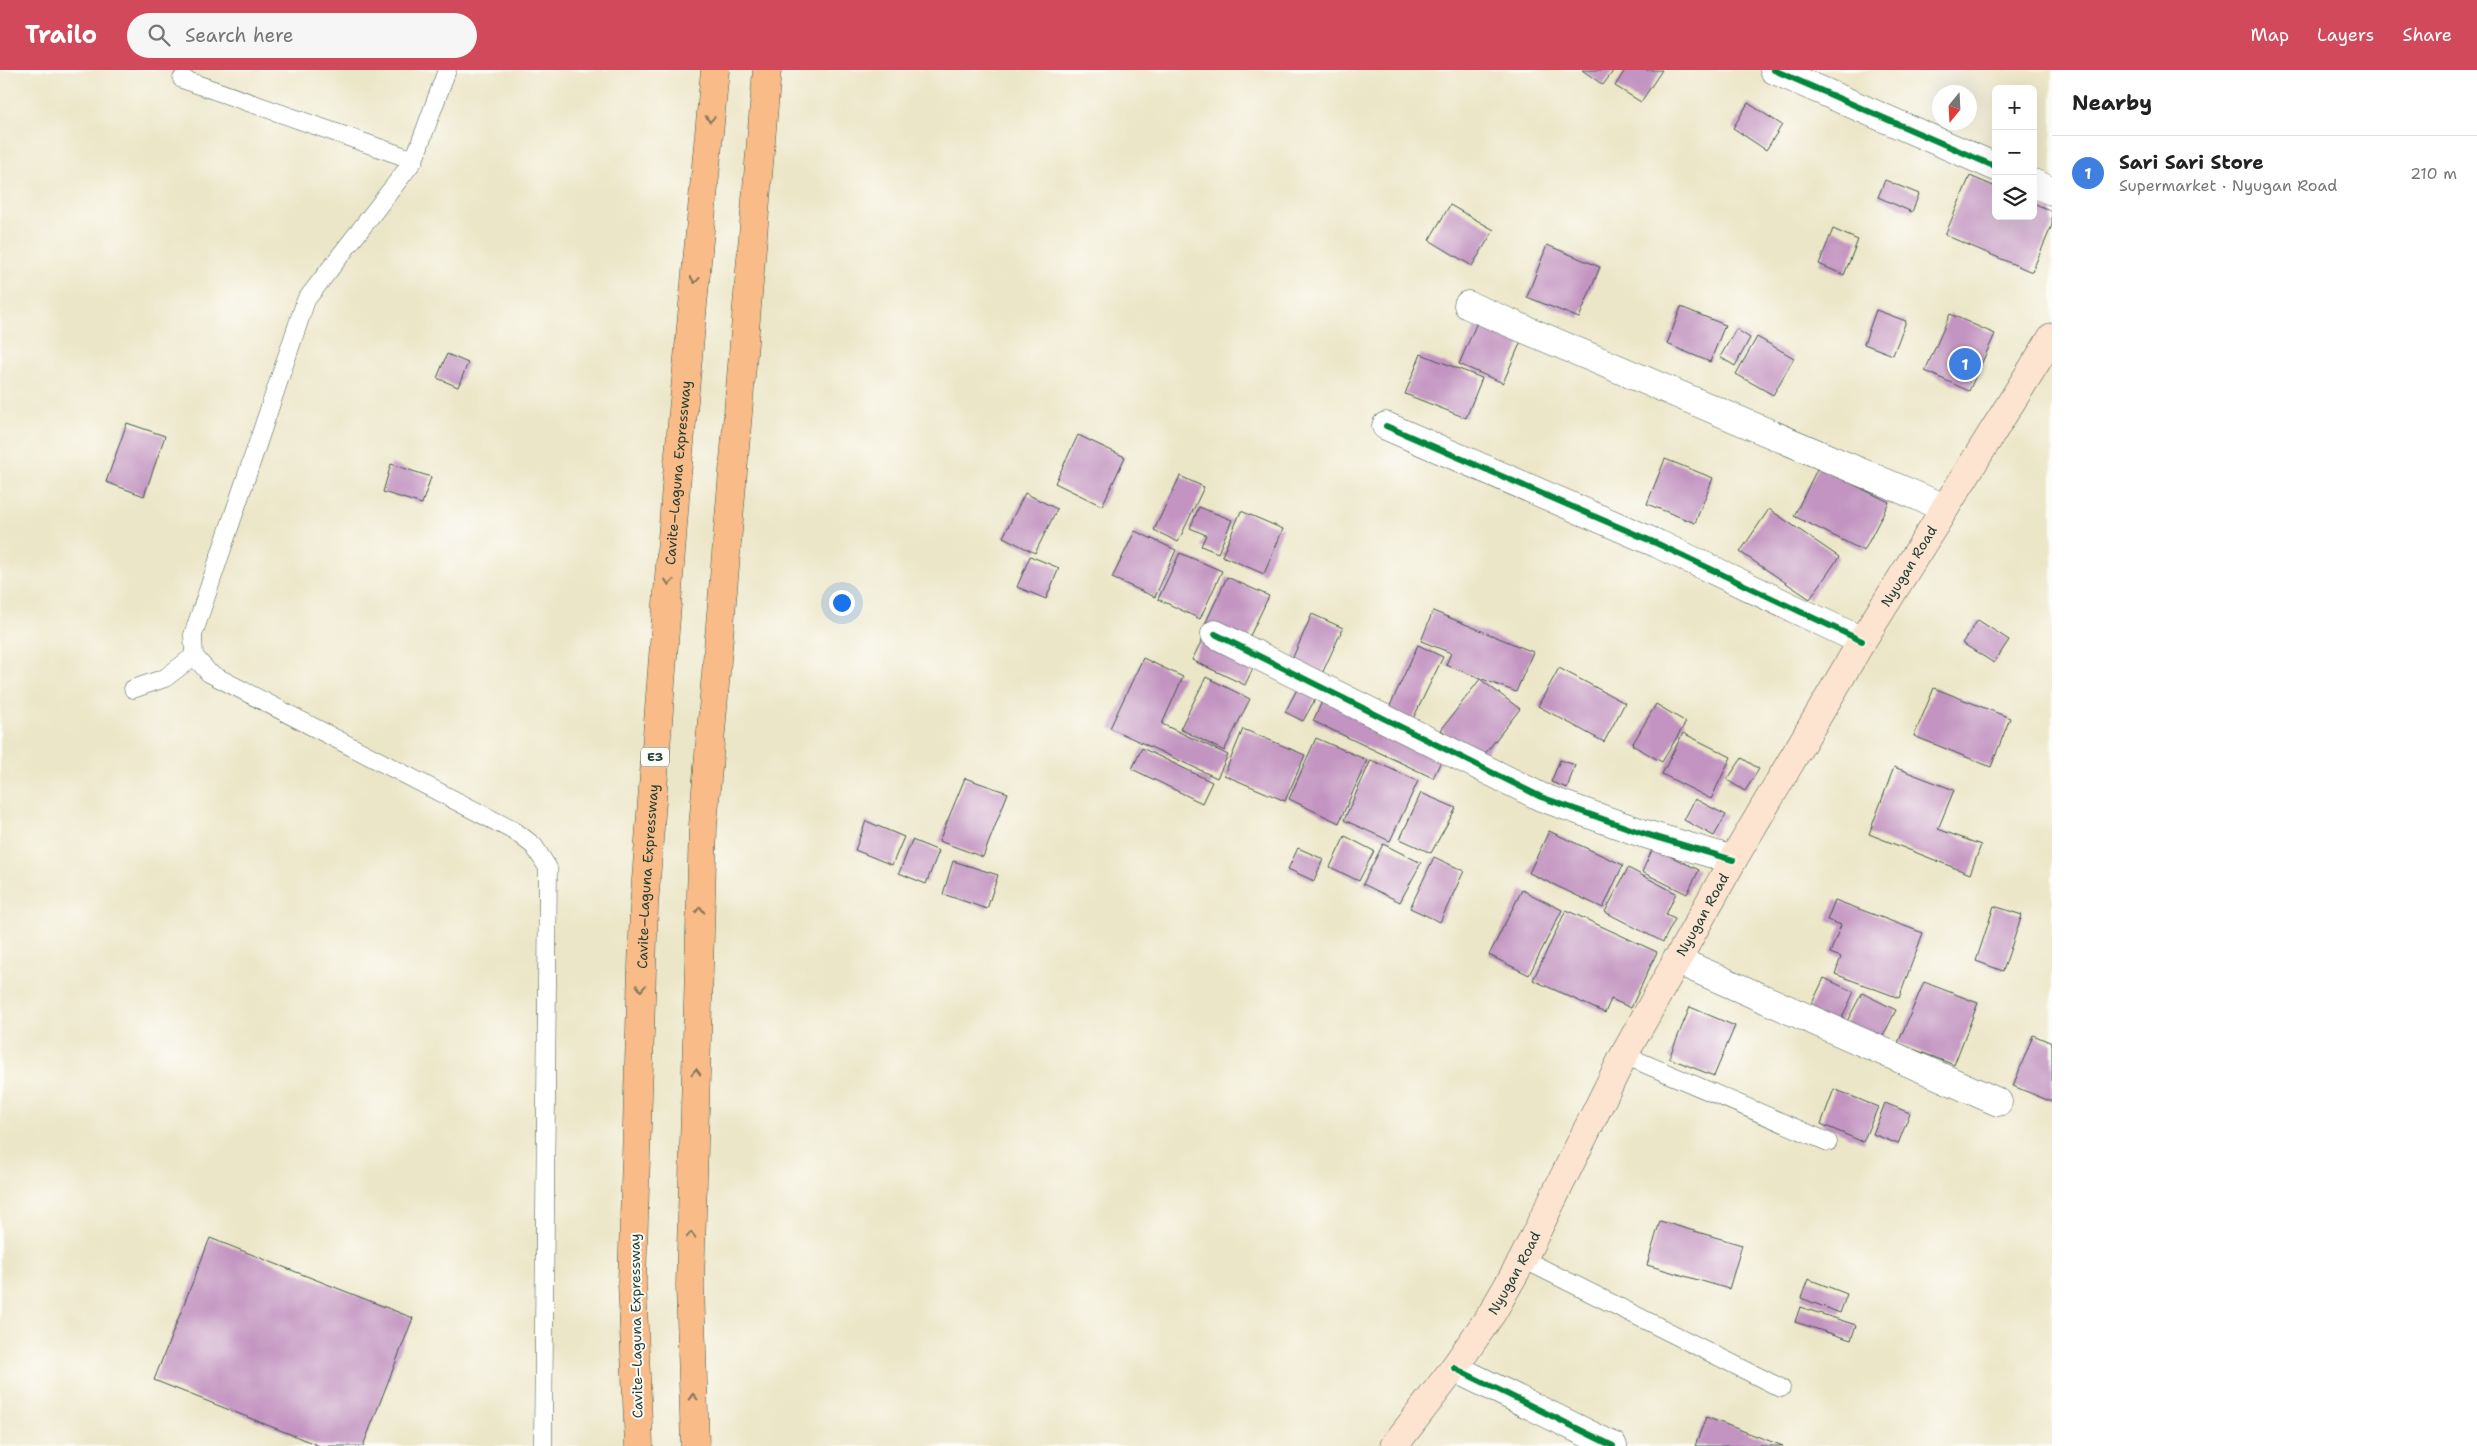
<!DOCTYPE html>
<meta charset="utf-8">
<style>
:root{--surface:#fff;--page:#f6f6f6;--text:#222;--muted:#767676;--line:#e0e0e0;--accent:#d1495b}
body{margin:0;font-family:"Shantell Sans",sans-serif;background:var(--page);color:var(--text)}
.controls{position:absolute;right:15px;top:15px;display:grid;overflow:hidden;border-radius:8px;box-shadow:0 5px 20px #0002}
.controls button{width:45px;height:45px;display:grid;place-items:center;padding:0;border:0;border-bottom:1px solid var(--line);background:var(--surface);color:var(--text);font:25px sans-serif}
.compass{position:absolute;left:1932px;top:15px;width:45px;height:45px;border-radius:50%;background:var(--surface);box-shadow:0 5px 20px #0002;rotate:198deg}
.you{position:absolute;left:841px;top:532px;width:18px;height:18px;margin:-12px;border:4px solid #fff;border-radius:50%;background:#1a73e8;box-shadow:0 0 0 8px #1a73e833}
.badge{display:grid;place-items:center;width:32px;height:32px;border-radius:50%;background:var(--accent);color:#fff;font-size:16px;font-weight:700}
.pin{position:absolute;translate:-50% -50%;border:2px solid #fff;box-shadow:0 1px 5px #0006}
.list{margin:0;padding:0;list-style:none}
h2{display:flex;justify-content:space-between;align-items:center;height:65px;margin:0;padding:0 20px;font-size:21px}
h2 small{font-size:16px;font-weight:400;color:var(--muted)}
.list li{display:grid;grid-template-columns:32px 1fr auto;gap:15px;align-items:center;box-sizing:border-box;height:75px;padding:0 20px;border-top:1px solid var(--line)}
.list b{display:block;font-size:19px;white-space:nowrap}
.list p{margin:0;font-size:16px;white-space:nowrap;color:var(--muted)}
.list em{font-size:16px;font-style:normal;color:var(--muted)}
.icon{flex:none;width:28px;height:28px;fill:none;stroke:currentColor;stroke-width:2;stroke-linecap:round;stroke-linejoin:round}
.map{position:relative;flex:none;width:2052px;height:1376px;overflow:hidden}
header{display:flex;align-items:center;gap:30px;box-sizing:border-box;height:70px;padding:0 25px;background:var(--accent);color:#fff}
header strong{font-size:24px}
nav{display:flex;gap:28px;margin-inline-start:auto;font-size:18px}
.search{width:350px;height:45px;background:var(--page);display:flex;align-items:center;gap:12px;box-sizing:border-box;padding:0 18px;border-radius:28px;color:var(--muted);font-size:19px}
main{display:flex}
aside{flex:1;background:var(--surface)}
.map>svg:first-child{display:block}
.building{fill:#c394c1}
.lines{fill:none;stroke-linecap:round;stroke-linejoin:round}
.lane-casing{stroke:#3e564a;stroke-width:19}
.street-casing{stroke:#3e564a;stroke-width:29}
.secondary-casing{stroke:#3e564a;stroke-width:29}
.highway-casing{stroke:#3e564a;stroke-width:29}
.lane{stroke:#fff;stroke-width:18}
.street{stroke:#fff;stroke-width:28}
.secondary{stroke:#fde4d0;stroke-width:28}
.highway{stroke:#f9bc89;stroke-width:28}
.cycleway-casing{stroke:#fdfcf7;stroke-width:9}
.cycleway{stroke:#00873e;stroke-width:6}
.oneway{stroke:#81765a}
.labels{text-anchor:middle;dominant-baseline:central;stroke-width:4;stroke-linejoin:round;paint-order:stroke}
.shield{fill:#fdfcf7;stroke:#62766e;stroke-width:1}
.shield-label{font-size:12px;font-weight:bold;fill:#1f3d34}
.street-label{font-size:14px;fill:#1f3d34;stroke:#fdfcf7}
</style>
<header>
<strong>Trailo</strong>
<div class="search"><svg class="icon" aria-label="search" viewBox="0 0 24 24"><circle cx="10" cy="10" r="6"/><path d="M15 15l6 6"/></svg>Search here</div>
<nav><a>Map</a><a>Layers</a><a>Share</a></nav>
</header>
<main>
<div class="map">
<svg width="2052" height="1376" viewBox="0 0 2052 1376">
<rect width="100%" height="100%" fill="#fdfcf7"/>
<filter id="ink" filterUnits="userSpaceOnUse"><feTurbulence type="fractalNoise" baseFrequency=".02" numOctaves="2"/><feDisplacementMap in="SourceGraphic" scale="10" xChannelSelector="R" yChannelSelector="G"/><feConvolveMatrix kernelMatrix="1 2 1 2 8 2 1 2 1" color-interpolation-filters="sRGB"/></filter>
<filter id="wash" filterUnits="userSpaceOnUse"><feTurbulence type="fractalNoise" baseFrequency=".0096" numOctaves="4" result="noise"/><feDisplacementMap in="SourceGraphic" scale="20" xChannelSelector="R" yChannelSelector="G"/><feGaussianBlur stdDeviation="1.12" result="paint"/><feColorMatrix in="noise" values="0 0 0 0 0 0 0 0 0 0 0 0 0 0 0 0 0 1.4 0 .05"/><feComposite in="paint" operator="in"/></filter>
<g filter="url(#wash)">
<rect width="100%" height="100%" fill="#ece6c8"/>
<g id="blocks">
<!-- building -->
<g class="building">
<polygon points="1582,0 1614,0 1603,15"/>
<polygon points="1625,0 1662,0 1641,32 1615,16"/>
<polygon points="1748,33 1782,55 1766,80 1733,58"/>
<polygon points="1970,106 1996,117 1996,146 2033,146 2033,133 2052,141 2052,155 2032,202 1945,165"/>
<polygon points="1885,110 1919,124 1912,142 1878,127"/>
<polygon points="1450,135 1494,160 1472,196 1429,170"/>
<polygon points="1833,159 1858,170 1844,205 1819,194"/>
<polygon points="1547,175 1600,197 1579,248 1527,227"/>
<polygon points="1681,237 1725,255 1710,292 1667,274"/>
<polygon points="1876,240 1906,251 1893,285 1864,274"/>
<polygon points="1481,243 1525,262 1503,313 1459,294"/>
<polygon points="1950,244 1995,264 1969,321 1925,301"/>
<polygon points="1736,259 1750,268 1735,296 1720,287"/>
<polygon points="1757,267 1794,288 1773,325 1736,304"/>
<polygon points="447,284 468,293 458,317 437,308"/>
<polygon points="1421,284 1482,308 1466,348 1405,324"/>
<polygon points="127,353 165,366 144,426 106,412"/>
<polygon points="1078,365 1125,387 1102,436 1055,413"/>
<polygon points="1665,389 1713,408 1695,453 1647,434"/>
<polygon points="391,394 431,407 422,434 383,422"/>
<polygon points="1818,397 1889,432 1864,481 1794,446"/>
<polygon points="1180,406 1204,417 1178,472 1154,460"/>
<polygon points="1025,423 1057,439 1035,483 1003,467"/>
<polygon points="1199,437 1232,450 1218,483 1201,476 1206,465 1190,458"/>
<polygon points="1769,439 1839,487 1810,529 1740,482"/>
<polygon points="1241,441 1283,459 1264,504 1222,486"/>
<polygon points="1135,461 1176,480 1155,527 1112,508"/>
<polygon points="1180,483 1222,501 1200,549 1158,529"/>
<polygon points="1030,486 1059,498 1046,529 1017,517"/>
<polygon points="1227,507 1269,526 1247,572 1205,554"/>
<polygon points="1433,541 1533,582 1516,622 1446,595 1451,583 1421,571"/>
<polygon points="1312,544 1343,558 1320,608 1290,594"/>
<polygon points="1978,550 2009,570 1994,593 1962,573"/>
<polygon points="1204,566 1256,592 1245,615 1192,590"/>
<polygon points="1418,575 1443,587 1412,651 1388,640"/>
<polygon points="1143,588 1183,607 1162,654 1228,685 1217,708 1110,658"/>
<polygon points="1559,598 1625,633 1604,672 1538,636"/>
<polygon points="1206,607 1250,629 1224,681 1180,659"/>
<polygon points="1480,609 1520,639 1481,689 1441,660"/>
<polygon points="1300,614 1318,624 1303,651 1285,642"/>
<polygon points="1934,618 2010,648 1991,697 1914,666"/>
<polygon points="1325,625 1445,683 1433,708 1313,651"/>
<polygon points="1656,634 1686,652 1662,692 1632,675"/>
<polygon points="1243,659 1305,685 1285,731 1224,705"/>
<polygon points="1683,663 1731,687 1711,729 1662,704"/>
<polygon points="1316,668 1367,690 1339,753 1289,729"/>
<polygon points="1142,678 1212,712 1202,733 1132,699"/>
<polygon points="1742,688 1759,699 1745,721 1727,710"/>
<polygon points="1371,690 1418,711 1390,771 1344,750"/>
<polygon points="1560,690 1575,695 1567,718 1551,712"/>
<polygon points="1894,697 1954,720 1938,759 1981,775 1970,804 1869,764"/>
<polygon points="965,708 1008,723 983,787 939,771"/>
<polygon points="1421,723 1456,738 1431,783 1400,769"/>
<polygon points="1695,729 1726,745 1714,766 1684,750"/>
<polygon points="866,751 904,767 892,795 855,780"/>
<polygon points="1549,761 1623,795 1603,838 1529,803"/>
<polygon points="1345,766 1374,781 1359,811 1330,797"/>
<polygon points="912,770 939,781 926,814 899,803"/>
<polygon points="1383,774 1421,793 1400,832 1363,814"/>
<polygon points="1298,778 1323,789 1314,811 1288,799"/>
<polygon points="1653,778 1699,800 1687,824 1642,802"/>
<polygon points="1434,787 1464,801 1440,852 1410,838"/>
<polygon points="953,791 998,805 987,839 943,824"/>
<polygon points="1628,798 1676,823 1666,845 1675,849 1663,872 1605,842"/>
<polygon points="1522,820 1562,840 1529,905 1489,885"/>
<polygon points="1835,830 1923,863 1899,928 1835,904 1841,887 1830,883 1841,855 1827,850"/>
<polygon points="1994,836 2022,845 2003,901 1976,891"/>
<polygon points="1566,840 1657,882 1631,938 1611,929 1605,943 1533,910"/>
<polygon points="1824,908 1854,922 1838,956 1808,942"/>
<polygon points="1924,912 1978,933 1954,995 1898,973"/>
<polygon points="1862,923 1896,940 1880,972 1845,955"/>
<polygon points="1690,937 1735,956 1714,1006 1669,988"/>
<polygon points="2033,965 2052,973 2052,1032 2013,1016"/>
<polygon points="1834,1019 1878,1037 1863,1072 1821,1054"/>
<polygon points="1885,1033 1910,1043 1898,1074 1873,1064"/>
<polygon points="1660,1151 1742,1175 1729,1219 1647,1195"/>
<polygon points="210,1168 413,1248 363,1376 320,1376 154,1310"/>
<polygon points="1808,1209 1847,1224 1840,1243 1801,1228"/>
<polygon points="1800,1237 1856,1255 1851,1270 1795,1252"/>
<polygon points="1706,1347 1783,1376 1695,1376"/>
</g>
</g>
</g>
<g filter="url(#ink)">
<use href="#blocks" fill-opacity="0" stroke="#3e564a" stroke-width="1"/>
<g class="lines">
<!-- lane casing -->
<g class="lane-casing">
<g id="lane">
<polyline points="447,0 414,90 306,230 193,565 194,586 209,603 516,762 534,776 548,798 543,1376"/>
<polyline points="182,9 414,90"/>
<polyline points="133,619 165,608 194,586"/>
<polyline points="1624,985 1828,1072"/>
<polyline points="1523,1189 1781,1318"/>
</g>
</g>
<!-- street casing -->
<g class="street-casing">
<g id="street">
<polyline points="1774,0 1996,97"/>
<polyline points="2033,113 2052,121"/>
<polyline points="1468,235 1945,438"/>
<polyline points="1386,356 1658,474 1862,571"/>
<polyline points="1215,564 1541,727 1642,763 1733,790"/>
<polyline points="1676,890 1998,1032"/>
<polyline points="1454,1298 1613,1376"/>
</g>
</g>
<!-- secondary casing -->
<g class="secondary-casing">
<g id="secondary">
<path id="s1" d="M 1394,1376 L 1454,1298 L 1492,1243 L 1523,1189 L 1624,985 L 1733,790 L 1862,571 L 2052,267"/>
</g>
</g>
<!-- highway casing -->
<g class="highway-casing">
<g id="highway">
<path id="s2" d="M 639,1376 L 632,1212 L 644,836 L 676,416 L 715,0"/>
<polyline points="695,1376 690,1215 703,756 767,0"/>
</g>
</g>
<!-- lane -->
<use href="#lane" class="lane"/>
<!-- street -->
<use href="#street" class="street"/>
<!-- secondary -->
<use href="#secondary" class="secondary"/>
<!-- highway -->
<use href="#highway" class="highway"/>
<!-- cycleway casing -->
<g class="cycleway-casing">
<g id="cycleway">
<polyline points="1774,0 1996,97"/>
<polyline points="1386,356 1658,474 1862,571"/>
<polyline points="1215,564 1541,727 1642,763 1733,790"/>
<polyline points="1454,1298 1613,1376"/>
</g>
</g>
<!-- cycleway -->
<use href="#cycleway" class="cycleway"/>
</g>
<!-- one-way arrows -->
<defs><path id="oneway-chevron" d="M-2-3.5L2.5 0L-2 3.5" fill="none" stroke-width="1.6" stroke-linecap="round" stroke-linejoin="round" transform="scale(1.25)"/></defs>
<g class="oneway">
<use href="#oneway-chevron" transform="translate(710 49) rotate(95)"/>
<use href="#oneway-chevron" transform="translate(695 210) rotate(95)"/>
<use href="#oneway-chevron" transform="translate(669 512) rotate(94)"/>
<use href="#oneway-chevron" transform="translate(700 840) rotate(-88)"/>
<use href="#oneway-chevron" transform="translate(641 918) rotate(92)"/>
<use href="#oneway-chevron" transform="translate(696 1002) rotate(-88)"/>
<use href="#oneway-chevron" transform="translate(691 1165) rotate(-88)"/>
<use href="#oneway-chevron" transform="translate(693 1327) rotate(-92)"/>
</g>
</g>
<g class="labels">
<!-- shield labels -->
<rect class="shield" x="641" y="677.5" width="28" height="19" rx="4"/>
<g class="shield-label">
<text x="655" y="687">E3</text>
</g>
<!-- street labels -->
<g class="street-label">
<text stroke="none"><textPath href="#s2" startOffset="975">Cavite–Laguna Expressway</textPath></text>
<text stroke="none"><textPath href="#s1" startOffset="1021">Nyugan Road</textPath></text>
<text stroke="none"><textPath href="#s2" startOffset="570">Cavite–Laguna Expressway</textPath></text>
<text stroke="none"><textPath href="#s1" startOffset="616">Nyugan Road</textPath></text>
<text stroke="none"><textPath href="#s1" startOffset="211">Nyugan Road</textPath></text>
<text transform="translate(636 1256) rotate(-91)">Cavite–Laguna Expressway</text>
</g>
</g>
</svg>
<div class="controls">
<button>+</button>
<button>−</button>
<button><svg class="icon" aria-label="layers" viewBox="0 0 24 24"><path d="M12 4l9 5-9 5-9-5zM3 14l9 5 9-5"/></svg></button>
</div>
<svg class="compass" viewBox="-18 -18 36 36"><path d="M0-13l5 13h-10z" fill="#e53935"/><path d="M0 13l5-13h-10z" fill="#767676"/></svg>
<div class="you"></div>
<div class="pin badge" style="left:1965px;top:294px;background:#3f7fe0">1</div>
</div>
<aside>
<h2>Nearby<small></small></h2>
<ul class="list">
<li><span class="badge" style="background:#3f7fe0">1</span><div><b>Sari Sari Store</b><p>Supermarket · Nyugan Road</p></div><em>210 m</em></li>
</ul>
</aside>
</main>
